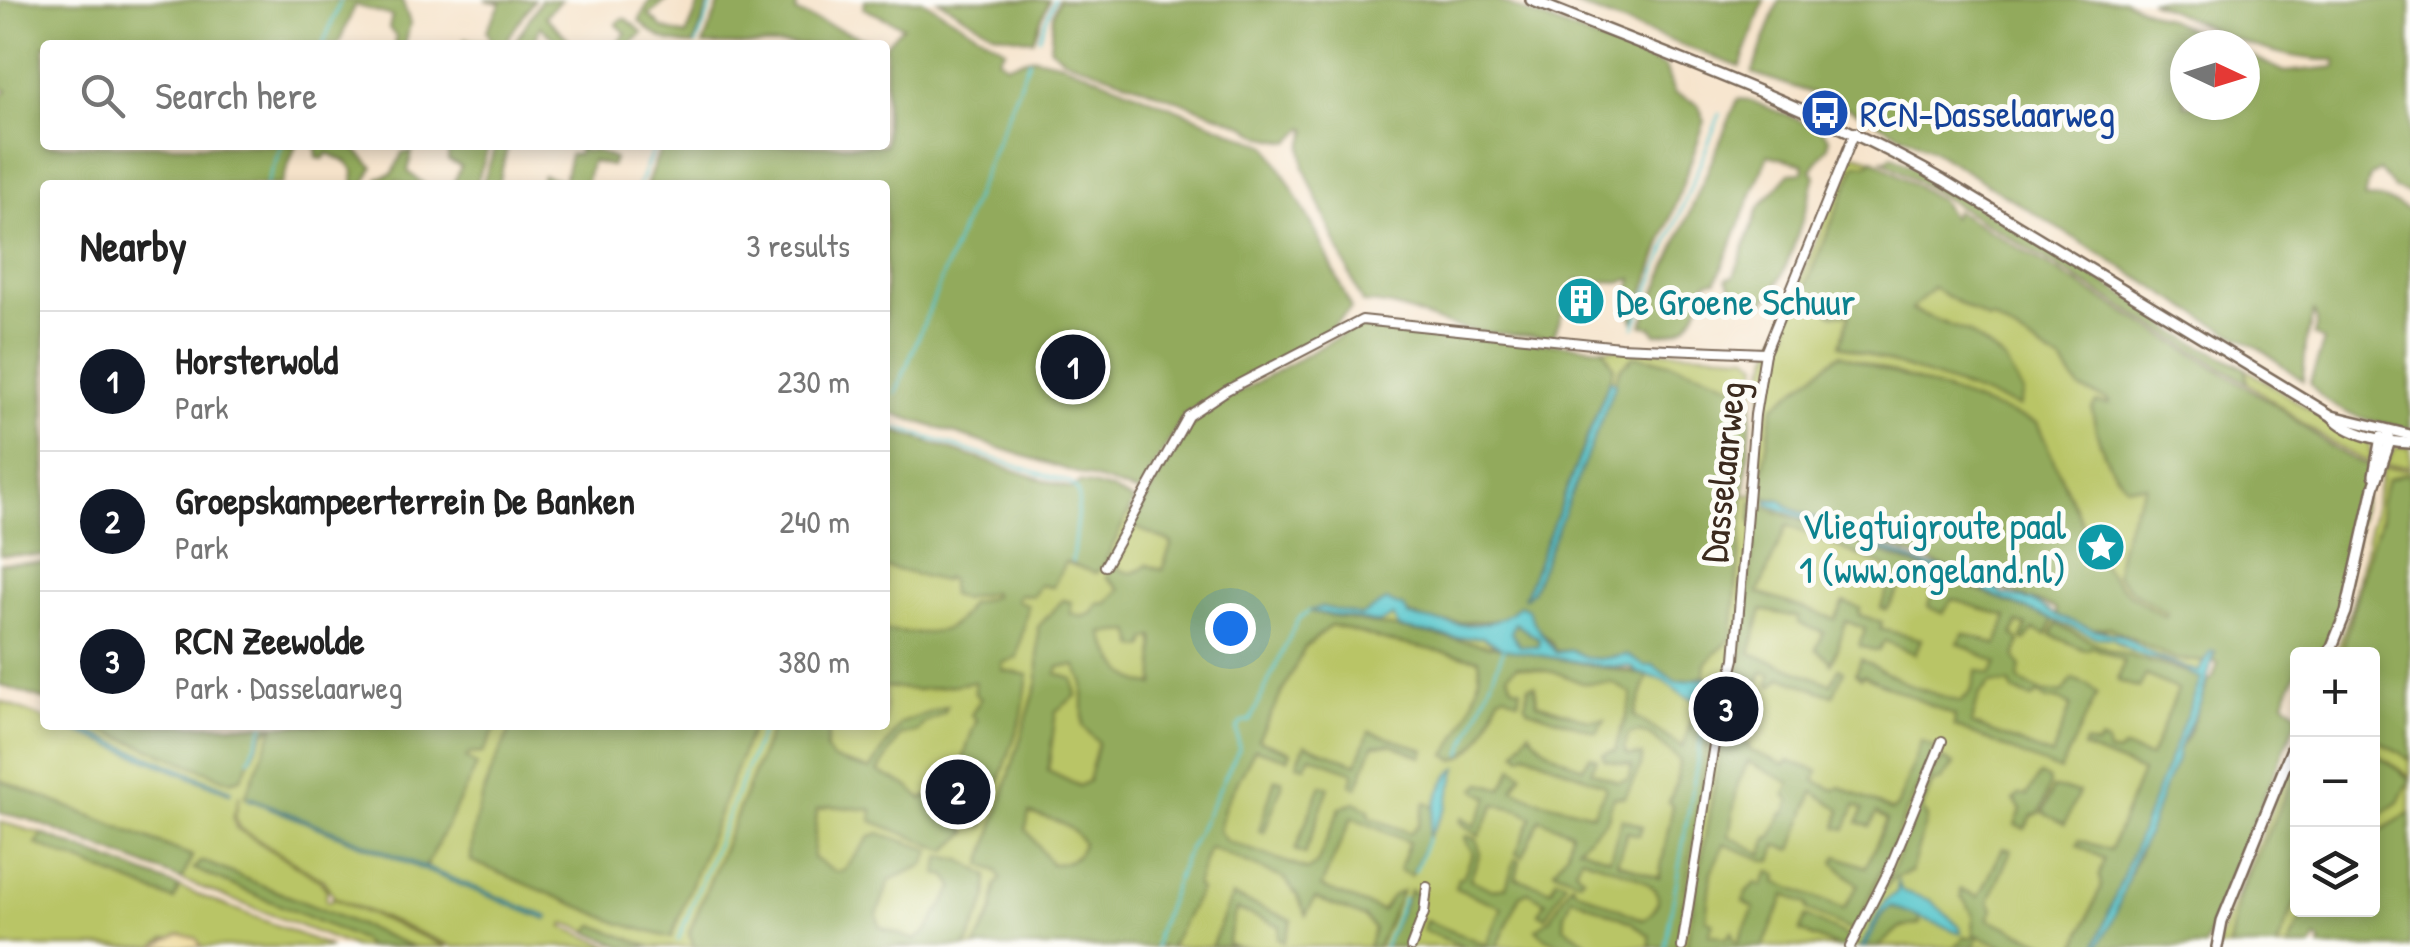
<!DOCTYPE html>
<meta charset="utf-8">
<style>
:root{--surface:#fff;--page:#f6f6f6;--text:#222;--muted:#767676;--line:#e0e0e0;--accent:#111827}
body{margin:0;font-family:"Patrick Hand",sans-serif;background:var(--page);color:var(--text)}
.controls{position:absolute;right:30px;bottom:30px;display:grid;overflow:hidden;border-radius:10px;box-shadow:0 5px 15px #0003}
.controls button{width:90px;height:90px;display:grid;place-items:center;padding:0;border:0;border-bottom:2px solid var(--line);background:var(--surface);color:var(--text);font:50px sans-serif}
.compass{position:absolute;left:2170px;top:30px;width:90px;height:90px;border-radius:50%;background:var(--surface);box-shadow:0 5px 15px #0003;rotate:94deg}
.you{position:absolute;left:1230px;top:628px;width:35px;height:35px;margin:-25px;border:8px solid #fff;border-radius:50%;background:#1a73e8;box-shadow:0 0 0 15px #1a73e833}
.badge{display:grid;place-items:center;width:65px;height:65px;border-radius:50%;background:var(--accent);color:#fff;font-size:32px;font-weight:700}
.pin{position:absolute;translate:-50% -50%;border:5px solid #fff;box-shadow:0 2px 10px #0006}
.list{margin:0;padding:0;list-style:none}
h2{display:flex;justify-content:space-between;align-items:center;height:130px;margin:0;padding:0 40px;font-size:42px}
h2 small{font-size:32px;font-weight:400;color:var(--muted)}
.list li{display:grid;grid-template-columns:65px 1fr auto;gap:30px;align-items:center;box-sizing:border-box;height:140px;padding:0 40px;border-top:2px solid var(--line)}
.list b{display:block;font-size:38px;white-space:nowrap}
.list p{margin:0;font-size:32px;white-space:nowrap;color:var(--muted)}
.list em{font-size:32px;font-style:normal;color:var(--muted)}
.icon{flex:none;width:55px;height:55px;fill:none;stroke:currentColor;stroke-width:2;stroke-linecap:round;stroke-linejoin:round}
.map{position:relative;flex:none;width:2410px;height:947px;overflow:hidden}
.search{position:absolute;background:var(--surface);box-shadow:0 5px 15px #0003;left:40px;top:40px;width:850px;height:110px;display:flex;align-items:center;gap:25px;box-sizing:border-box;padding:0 35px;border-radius:10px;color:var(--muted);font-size:38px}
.panel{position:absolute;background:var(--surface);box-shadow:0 5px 15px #0003;left:40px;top:180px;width:850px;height:550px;border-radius:10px}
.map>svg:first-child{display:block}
.green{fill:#b9c566;stroke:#7a7842;stroke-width:2.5;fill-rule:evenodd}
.forest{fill:#92aa5b;stroke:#666a3c;stroke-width:2.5;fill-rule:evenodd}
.sand{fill:#eeda9e;stroke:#94825e;stroke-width:2.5}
.water{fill:#5bc8ce;stroke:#4b7976;stroke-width:2.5;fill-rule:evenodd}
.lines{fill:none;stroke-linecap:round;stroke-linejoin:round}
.stream{stroke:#5bc8ce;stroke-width:2.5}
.minor-casing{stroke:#7c6b5a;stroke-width:12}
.tertiary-casing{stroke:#7c6b5a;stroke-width:14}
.minor{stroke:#fff;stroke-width:8}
.tertiary{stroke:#fff;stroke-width:9}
.labels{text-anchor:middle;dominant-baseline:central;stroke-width:10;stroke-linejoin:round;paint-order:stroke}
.transit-label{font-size:38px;fill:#164399;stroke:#fdfcf7;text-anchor:start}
.culture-label{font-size:38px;fill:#0d838f;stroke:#fdfcf7;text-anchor:start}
.street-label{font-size:38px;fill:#3b2a1e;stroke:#fdfcf7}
</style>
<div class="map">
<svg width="2410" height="947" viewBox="0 0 2410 947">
<rect width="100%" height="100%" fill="#fdfcf7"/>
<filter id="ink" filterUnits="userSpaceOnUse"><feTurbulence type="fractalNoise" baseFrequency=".01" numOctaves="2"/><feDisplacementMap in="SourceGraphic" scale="20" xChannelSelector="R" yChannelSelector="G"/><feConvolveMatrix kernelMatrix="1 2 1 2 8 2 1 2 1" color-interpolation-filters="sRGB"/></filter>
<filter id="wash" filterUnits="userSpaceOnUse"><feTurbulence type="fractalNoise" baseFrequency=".0048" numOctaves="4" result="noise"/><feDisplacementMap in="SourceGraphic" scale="40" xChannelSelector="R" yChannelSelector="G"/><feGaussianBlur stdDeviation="2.25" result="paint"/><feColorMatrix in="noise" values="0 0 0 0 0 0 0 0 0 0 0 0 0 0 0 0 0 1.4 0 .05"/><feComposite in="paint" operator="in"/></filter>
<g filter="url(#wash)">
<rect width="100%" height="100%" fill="#f6e3ca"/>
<!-- green -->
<g class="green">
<path d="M 1850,153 L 1873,159 L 1866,165 L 1856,165 L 1803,292 L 1850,314 L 2004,360 L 1969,333 L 1910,309 L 1933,288 L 1989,320 L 1992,318 L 2063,364 L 2080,389 L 2109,400 C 2106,438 2095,458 2127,486 L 2148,484 L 2134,508 L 2157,606 L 2168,613 L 2166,617 C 2133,598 2119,590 2097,557 L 2037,423 L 1759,496 L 1959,580 L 1979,584 L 2099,637 L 2113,638 L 2119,645 L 2205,679 L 2097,947 L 1157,947 L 1239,750 L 1237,729 L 1241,723 L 1250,721 L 1300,623 L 1393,616 L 1398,622 L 1458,637 L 1482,637 L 1491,644 L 1665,678 L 1705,664 L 1740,492 L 1753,496 L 1765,368 L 1778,334 L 1788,334 L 1790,328 L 1784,322 Z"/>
<polygon points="1603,348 1748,355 1758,364 1753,400 1748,392 1653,358 1620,368 1616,383 1610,380 1614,367"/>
<path d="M 2246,369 L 2329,422 L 2369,441 L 2372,463 C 2334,452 2283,406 2247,383 Z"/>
<polygon points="2396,447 2410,447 2410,466 2384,465"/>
<path d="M 2383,468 L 2410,469 L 2410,474 L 2403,474 L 2380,504 C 2382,521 2379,531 2370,546 L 2341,654 L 2336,654 L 2353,601 Z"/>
<polygon points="1118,506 1214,557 1072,888 993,911 975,947 966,947 986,899 920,947 903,947 789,859 818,725 885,725 885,548"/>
<path d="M 2108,627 L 2174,659 L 2207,662 L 2199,672 C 2184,666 2168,662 2153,655 C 2135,647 2121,635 2102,630 Z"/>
<path d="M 0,701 L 45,719 L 45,725 L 61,725 L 229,793 L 231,790 L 72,725 L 773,725 L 689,933 L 694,947 L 634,947 L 565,923 L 563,927 L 612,947 L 454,947 L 335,898 L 323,880 L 239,828 L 235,816 L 240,794 L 233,818 L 236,828 L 319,880 L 327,890 L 326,901 L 330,902 L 332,898 L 447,947 L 413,947 L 207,863 L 200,862 L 194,868 L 361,939 L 367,947 L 354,947 L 182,880 L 192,856 L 0,780 ZM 245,796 L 428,865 L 425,868 L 548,917 L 547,920 Z"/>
<polygon points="2372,737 2410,760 2410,777 2373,751"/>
<polygon points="2297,746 2297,769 2240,894 2229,947 2216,947"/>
<polygon points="2410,779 2410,813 2373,835 2372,820 2399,802"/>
<polygon points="0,822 43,834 36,844 174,899 179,887 331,947 202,947 196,938 165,939 154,947 0,947"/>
<polygon points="2297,898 2298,910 2313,910 2299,924 2288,947 2277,947"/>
</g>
<!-- forest -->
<g class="forest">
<polygon points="0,0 402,0 410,23 405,45 395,45 396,37 389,28 392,16 355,5 338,45 45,45 45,145 296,145 281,185 45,185 45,556 0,555 0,97 7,91 0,87"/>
<polygon points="485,0 534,0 510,35 506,45 461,45 465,39 491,43 487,30 501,3"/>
<polygon points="541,0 561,0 545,16 574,45 561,45 540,26 534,45 513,45"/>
<path d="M 650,0 L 667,0 L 649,15 L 662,28 L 686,36 L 701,0 L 710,0 L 694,45 C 670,45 656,37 639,21 Z"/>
<polygon points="721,0 797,0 796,13 882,45 703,45"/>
<polygon points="865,0 922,0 1005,49 998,58 1007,64 1034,57 1063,63 1268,146 1317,233 1351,309 1322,336 1185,414 1139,493 885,411 885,185 646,185 662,145 885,145 885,45 903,26 863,8"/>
<polygon points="938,0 1049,0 1033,40 994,33"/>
<path d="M 1058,0 L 1496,0 L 1665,67 L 1674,93 L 1698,104 L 1705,121 L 1634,322 L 1627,306 L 1633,279 L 1619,282 L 1576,280 L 1553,337 C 1522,334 1489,335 1459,328 C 1426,320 1398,302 1362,303 L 1304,168 L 1302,148 L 1308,130 L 1304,128 L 1290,142 C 1273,139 1258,137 1245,125 L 1065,59 L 1050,48 L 1053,14 Z"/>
<polygon points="1562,0 1764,0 1740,67"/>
<path d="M 1779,0 L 2123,0 L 2228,45 L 2185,45 L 2185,105 L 2245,105 L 2245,53 L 2285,72 L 2336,67 L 2336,60 C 2268,61 2210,28 2149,0 L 2410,0 L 2410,137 L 2406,170 L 2410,171 L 2410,194 L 2395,189 L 2379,170 L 2370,177 L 2364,198 L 2382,199 L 2410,210 L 2410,429 C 2377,423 2327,414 2310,382 L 2324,341 L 2314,335 L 2317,322 L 2314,310 L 2306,344 L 2303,381 L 2262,350 L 2202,317 L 1932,150 L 1830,99 L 1752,73 Z"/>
<polygon points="621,19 626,19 643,33 629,45 615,45 626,33 616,24"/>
<path d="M 1738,99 L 1749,100 L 1821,129 L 1829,138 L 1828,147 L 1811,170 L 1815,176 C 1805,209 1787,284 1761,305 L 1735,295 L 1727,278 L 1734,276 L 1759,208 L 1790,173 L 1803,172 L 1804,164 L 1768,155 L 1717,280 L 1706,282 C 1695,313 1694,333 1656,334 L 1652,327 L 1642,325 Z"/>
<polygon points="316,145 351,145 373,167 364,185 353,185 354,171 347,162 328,153 323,159 317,158"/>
<polygon points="449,145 489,145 476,185 453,185 461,166 448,160"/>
<polygon points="496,145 508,145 498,185 482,185"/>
<polygon points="578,145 582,145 582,151 593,150 614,159 611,166 591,161 586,185 538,185 543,175 564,181 570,155 578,154"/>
<polygon points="412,152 408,172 425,185 406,185 396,180 394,185 381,185 378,178 393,173 402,153"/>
<path d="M 1892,155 L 2150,310 C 2175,339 2214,349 2246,369 L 2247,383 L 1881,159 L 1887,160 Z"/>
<path d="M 1873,159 L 1941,201 L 1952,218 L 1955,210 C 2060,273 2166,336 2269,401 C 2302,422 2333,456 2371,466 L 2340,609 L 2324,654 L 2298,654 L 2297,671 L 2284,701 L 2297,712 L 2297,720 L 2217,907 L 2205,947 L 2098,947 C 2128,883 2152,819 2177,752 C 2180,745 2186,739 2189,732 C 2195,715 2202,699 2208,681 L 2213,678 L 2218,663 L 2213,662 L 2216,653 L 2212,652 L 2207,662 L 2174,659 L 2109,627 L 2092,629 L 2057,616 L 2056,609 L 1989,584 L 1979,576 L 1976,579 L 1792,509 L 1780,500 L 1759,496 L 1773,407 L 1840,354 L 2037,423 L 2097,557 C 2119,590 2132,597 2165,617 L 2167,613 L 2135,593 L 2116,575 C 2118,542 2130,515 2146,486 L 2127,486 C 2106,467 2096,437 2092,409 L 2096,402 L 2109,404 L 2109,400 L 2080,389 L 2063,364 L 1992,318 L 1989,320 L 1933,288 L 1911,310 L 1969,333 L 2004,360 L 2023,393 L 2019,407 L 1840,345 L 1850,314 L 1832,314 L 1803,292 L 1856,164 L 1867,165 Z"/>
<path d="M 1358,326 L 1603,348 L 1614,368 L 1524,598 L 1532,591 L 1620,368 L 1635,356 C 1660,359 1741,381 1753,400 L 1732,637 L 1705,664 L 1704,677 L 1676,682 L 1653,665 L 1646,667 L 1627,655 L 1599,659 L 1587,658 L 1572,650 L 1556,652 L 1551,642 L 1534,626 L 1527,612 L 1514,609 C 1507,621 1500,620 1487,621 C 1445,624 1424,626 1387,602 L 1361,616 L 1322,607 L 1311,612 L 1648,676 L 1634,716 L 1682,747 L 1696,709 L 1716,718 L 1707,754 L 1677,947 L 1650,947 L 1650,936 L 1631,922 L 1572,897 L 1565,914 L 1564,927 L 1594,947 C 1575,947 1548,945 1536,929 L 1550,919 L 1572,883 L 1575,889 L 1643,920 C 1693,885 1605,866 1581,857 L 1575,869 L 1583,877 L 1579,881 L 1554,870 L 1567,852 L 1571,832 L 1540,819 L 1523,856 L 1516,853 L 1532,817 L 1520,810 L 1495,804 L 1479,836 L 1460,822 L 1462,817 L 1475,826 L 1489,798 L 1475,789 L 1482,783 L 1502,789 L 1513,767 L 1522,774 L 1513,789 L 1535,799 L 1593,814 L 1606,788 L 1603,784 L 1526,753 L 1521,756 L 1516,751 L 1529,731 C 1542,750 1562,759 1583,768 L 1590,756 L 1597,759 L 1591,771 L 1618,782 L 1628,780 L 1632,766 L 1605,760 L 1603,754 L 1616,750 C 1618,729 1630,716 1632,694 L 1612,683 L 1582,683 L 1558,673 L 1517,666 L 1508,674 L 1513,687 L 1521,689 L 1518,701 L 1505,694 L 1499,696 C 1490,720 1481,751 1455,760 L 1446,755 C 1463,730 1483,689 1479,659 L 1387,641 L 1331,625 L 1305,647 L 1258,740 L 1291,752 L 1288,759 L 1255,749 L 1225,805 L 1219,831 L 1226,841 L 1308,870 L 1317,864 L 1340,808 L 1355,802 L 1369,810 L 1370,817 L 1410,833 L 1418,826 L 1425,802 L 1435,808 L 1428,838 L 1411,876 L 1399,870 L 1409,842 L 1352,817 L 1321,887 L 1382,911 L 1392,896 L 1402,891 L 1378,947 L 1368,947 L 1374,929 L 1365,917 L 1315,898 L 1306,915 L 1297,895 L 1285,879 L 1209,847 L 1196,885 L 1200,890 L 1170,947 L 975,947 L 993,911 L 996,885 L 1001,879 L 997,871 L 982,865 L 1038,681 L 1038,627 L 1063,600 L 1071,602 L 1071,614 L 1083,617 L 1093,613 L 1097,604 L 1107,603 L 1120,589 L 1106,576 L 1114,566 C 1127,574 1135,576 1147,565 L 1162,570 L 1172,543 L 1132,526 L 1191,419 ZM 1131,631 L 1136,647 L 1144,648 L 1147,639 L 1154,637 L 1155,685 C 1124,683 1113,660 1102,633 ZM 1076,666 L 1083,681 L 1083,726 L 1098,743 L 1088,781 L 1079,786 L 1048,771 L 1056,711 L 1076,696 L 1073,679 L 1057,674 L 1059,667 ZM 1639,732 L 1652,736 L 1679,760 L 1677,782 L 1669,802 L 1673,805 L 1659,878 L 1617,862 L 1627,832 L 1639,835 L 1642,826 L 1622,819 L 1610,858 L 1578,847 L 1608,818 L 1613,797 L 1625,797 L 1641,766 L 1642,755 L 1629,756 L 1624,750 L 1628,734 ZM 1029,813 C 1051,819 1072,822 1083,844 C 1077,859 1067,864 1051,864 L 1026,829 Z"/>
<path d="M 891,430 L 1072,489 L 1080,482 L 1112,490 L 1134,501 L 1103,566 L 1096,573 L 1065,562 L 1053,587 L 1040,585 L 1033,596 L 1019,594 L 1016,600 L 1028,606 L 1017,658 L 1002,663 L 1003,670 L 1028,675 L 1022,716 L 984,826 C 939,830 966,742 977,720 L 971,715 L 981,699 L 975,694 L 975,682 L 918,690 L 885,687 L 885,631 C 920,632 952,642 969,604 L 994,596 L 992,592 L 962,599 L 951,595 L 950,580 L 945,578 L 943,581 L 885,567 L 885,443 Z"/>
<polygon points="2403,474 2410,474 2410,760 2373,737 2372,654 2341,654 2370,546 2382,519 2380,504 2387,480"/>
<path d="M 1752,502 L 2053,620 L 2047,635 L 2034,630 L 2025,641 L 2022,638 L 2027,626 L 2018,623 L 2013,634 L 2020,641 L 2015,658 L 2021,667 L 2018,677 L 2020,682 L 2045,693 L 2064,692 L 2072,679 L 2089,685 L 2097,694 L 2060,771 L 1954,726 L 1955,716 L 1863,675 L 1861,678 L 1856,673 L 1861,659 L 1911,686 L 1960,702 L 1971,692 L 1977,670 L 1991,675 L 1997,663 L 1958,643 L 1964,633 L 1997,645 L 2007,617 L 1952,599 L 1943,613 L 1928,607 L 1933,588 L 1904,581 L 1887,610 L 1881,608 L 1893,573 L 1881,565 L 1787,525 L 1758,593 L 1835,619 L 1844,602 L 1860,608 L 1859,615 L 1882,622 L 1880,629 L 1921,639 L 1915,654 L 1885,641 L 1878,651 L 1860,646 L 1865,629 L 1846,621 L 1831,665 L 1831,661 L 1816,649 L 1824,633 L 1798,623 L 1798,617 L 1762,610 L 1750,653 L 1831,684 L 1839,668 L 1844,671 L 1833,696 L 1782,677 L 1772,686 L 1769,684 L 1771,674 L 1762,672 L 1736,741 L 1749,745 L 1749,750 L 1785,765 L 1788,761 L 1818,771 L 1815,781 L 1834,790 L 1841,787 L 1892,811 L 1898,805 L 1921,741 L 1935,748 L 1854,932 L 1808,910 L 1807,904 L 1785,895 L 1763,947 L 1686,947 L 1724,729 L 1741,664 L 1755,530 L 1751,521 ZM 1991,683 L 2010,684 L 2013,691 L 2032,698 L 2038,694 L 2047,700 L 2057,699 L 2071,705 L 2052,756 L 1971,724 L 1979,695 ZM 1748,762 L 1790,783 L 1785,795 L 1790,800 L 1786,813 L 1782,813 L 1772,838 L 1768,837 L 1763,854 L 1729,836 L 1738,783 ZM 1813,792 L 1841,809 L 1837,827 L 1846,829 L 1855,805 L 1863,809 L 1858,823 L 1870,826 L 1877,813 L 1887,820 L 1866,867 L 1837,856 L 1834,863 L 1858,885 L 1844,909 L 1775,882 L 1778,876 L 1769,871 L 1762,886 L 1756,883 L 1747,892 L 1743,902 L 1754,908 L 1738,942 L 1734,941 L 1732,931 L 1726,938 L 1709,934 L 1713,923 L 1706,919 L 1711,872 L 1724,844 L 1767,861 L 1772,861 L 1777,845 L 1792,850 Z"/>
<polygon points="0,563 45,563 45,700 0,685"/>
<polygon points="1515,623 1539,640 1538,647 1520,647 1511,633"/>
<polygon points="2056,624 2112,651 2186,672 2202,680 2095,947 2076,947 2101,886 2099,875 2104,859 2077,845 2079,840 2110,850 2142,772 2083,748 2085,743 2096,746 2101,741 2107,744 2108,752 2117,754 2124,749 2150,757 2178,690 2146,675 2139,688 2118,681 2124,661 2093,647 2085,650 2051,635"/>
<polygon points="1535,685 1537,703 1588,720 1605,720 1596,732 1528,709 1525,704 1529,686"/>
<polygon points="947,706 945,712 923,724 918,732 901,735 878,772 906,785 922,799 933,794 949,798 960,824 968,832 947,851 872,821 872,810 830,806 817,810 813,858 835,872 844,871 870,837 879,833 931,850 924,865 890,880 877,915 880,927 915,940 927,931 954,887 947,876 937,874 941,856 961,860 988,876 987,899 966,947 694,947 689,933 773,725 829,725 826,750 832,759 870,770 901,723"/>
<polygon points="90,725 497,725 483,753 469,754 466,758 477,766 425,868 245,797 274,727 265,731 241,778 230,781"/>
<path d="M 513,725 L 753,725 L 671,938 L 619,923 L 471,861 C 471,814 492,767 513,725 Z"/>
<polygon points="1369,731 1425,750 1422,757 1391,744 1373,745 1357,788 1351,785 1354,772 1311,756 1305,766 1297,764 1305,744 1357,764"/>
<polygon points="2373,751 2410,779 2399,802 2373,820"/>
<polygon points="1942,759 1954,764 1941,781 1932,784 1922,809 1927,817 1911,872 1896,877 1884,890 1929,781"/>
<polygon points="2297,769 2297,898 2277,947 2229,947 2240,894"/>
<polygon points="2040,775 2049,779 2050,784 2040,813 2032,816 2025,829 2015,825 2021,810 2014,800 2019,795 2027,795"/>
<polygon points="1275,779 1282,780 1282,785 1264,833 1259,831"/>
<polygon points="0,780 192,856 182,880 28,819 0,813"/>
<polygon points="1321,785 1329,787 1305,854 1295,850"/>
<polygon points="2053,788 2079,792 2065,824 2043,813"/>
<polygon points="2410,813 2410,947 2320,947 2321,942 2317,938 2312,947 2288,947 2299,924 2313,910 2372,910 2373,835"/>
<polygon points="43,834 179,887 174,900 36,844"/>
<polygon points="1467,836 1477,840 1480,853 1470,879 1492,890 1506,887 1515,859 1520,860 1516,878 1551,890 1556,878 1566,882 1546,917 1539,913 1546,902 1528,892 1520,896 1497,947 1464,947 1423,930 1426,921 1487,945 1502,907 1455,888 1458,878 1463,877 1473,853 1464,838"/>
<polygon points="2003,848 2011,850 1989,901 1993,909 1988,919 2055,947 2007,947 1976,935 1978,938 1974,947 1955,947 1964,937 1971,939 1974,936 1973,913 1961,896 1961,889 1979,897"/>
<polygon points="200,862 207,863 413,947 367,947 360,939 194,869"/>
<polygon points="1410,890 1421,899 1405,947 1384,947"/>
<polygon points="1232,896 1292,920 1284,942 1278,939 1280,926 1236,909 1227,944 1238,947 1211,947"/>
<polygon points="1890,906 1920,916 1920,924 1899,928 1878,947 1865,947 1882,914"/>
<polygon points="1806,916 1850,938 1846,947 1838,947 1800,931"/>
<polygon points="594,925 651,947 624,947 588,932"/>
</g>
<!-- sand -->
<polygon class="sand" points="180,934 196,938 202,947 154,947"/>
<!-- water -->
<g class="water">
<polygon points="1610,380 1616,383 1532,591 1524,598"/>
<path d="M 1768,500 L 1780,500 L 1793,510 L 1924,564 L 1969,575 L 1975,580 L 1982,576 L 2002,594 L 2032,601 L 2057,616 L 2092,629 L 2120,635 L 2157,657 L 2199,672 L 2211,652 L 2215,652 L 2200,703 L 2179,747 L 2176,762 L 2163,789 L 2147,836 L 2137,852 L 2114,918 L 2098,947 L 2095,947 L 2201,679 C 2194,676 2187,669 2180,667 C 2156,659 2132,656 2113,638 L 2096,637 L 1987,593 L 1979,584 L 1956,580 L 1767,504 Z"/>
<path d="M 1387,601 L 1404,608 L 1409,616 C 1446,624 1492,635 1519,605 L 1527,608 C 1534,625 1545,639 1556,653 L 1572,650 L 1587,658 L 1599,659 L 1627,655 L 1645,666 L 1653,665 L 1676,682 L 1707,678 L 1718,687 L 1703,729 L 1702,702 L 1684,696 L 1663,680 L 1638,673 L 1631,667 L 1602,666 L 1504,649 L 1482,637 L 1455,638 L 1399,628 L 1393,616 L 1379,623 L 1309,611 L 1322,607 L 1361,616 ZM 1515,623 L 1539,639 L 1538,647 L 1520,646 L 1511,633 Z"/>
<polygon points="61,725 72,725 231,790 230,793"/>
<path d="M 1457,768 L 1446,807 L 1428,838 C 1432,815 1438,782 1457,768 Z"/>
<polygon points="249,797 549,917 547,920 248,799"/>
<polygon points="1898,882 1902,891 1930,900 1960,927 1961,933 1891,906 1882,914 1865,947 1861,947 1885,901 1897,892"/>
</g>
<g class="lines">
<!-- stream -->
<g class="stream">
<polyline points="1039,37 1054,0"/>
<polyline points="323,45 341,0"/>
<polyline points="696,45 714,0"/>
<polyline points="266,185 282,145"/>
<polyline points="639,185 655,145"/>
<polyline points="1634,328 1720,114"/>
<polyline points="896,393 1029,60"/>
<polyline points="897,428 1070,483 1077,490 1079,499 1072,562"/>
<polyline points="1462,754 1504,649"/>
<polyline points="249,760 264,725"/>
<polyline points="1415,871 1428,838"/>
<polyline points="678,940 764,725"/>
<polyline points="1155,947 1157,934 1184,859 1239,749 1237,729 1241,723 1250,721 1298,619 1309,611"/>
<polyline points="1384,947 1404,898"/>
<polyline points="1665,947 1703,729"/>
</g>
</g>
</g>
<g filter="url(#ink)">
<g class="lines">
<!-- minor casing -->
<g class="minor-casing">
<g id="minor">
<polyline points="1105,566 1188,416 1227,390 1362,320 1620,347 1765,353"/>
<polyline points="1411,947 1424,913 1427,887"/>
<polyline points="1682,947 1715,738 1735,659 1755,415 1765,353 1855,132"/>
<polyline points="1850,947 1889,870 1942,741"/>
</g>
</g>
<!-- tertiary casing -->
<g class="tertiary-casing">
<g id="tertiary">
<path d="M 1531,0 C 1670,56 1812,106 1943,180 L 2332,416 C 2348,435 2386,442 2410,443"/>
<polyline points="2332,416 2410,435"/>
<polyline points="2374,475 2381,437"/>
<polyline points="2329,654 2346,612 2374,487 2390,441 2388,431"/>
<polyline points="2217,947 2222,921 2298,734"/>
</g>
</g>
<!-- minor -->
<use href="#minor" class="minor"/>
<!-- tertiary -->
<use href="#tertiary" class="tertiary"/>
</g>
</g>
<!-- icons -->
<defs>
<g id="bus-disc" transform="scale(2.5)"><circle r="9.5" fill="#1a4fb4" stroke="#fdfcf7"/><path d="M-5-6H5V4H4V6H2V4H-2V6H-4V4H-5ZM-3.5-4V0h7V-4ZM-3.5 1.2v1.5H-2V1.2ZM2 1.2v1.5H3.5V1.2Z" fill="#fff"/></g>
<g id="building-disc" transform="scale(2.5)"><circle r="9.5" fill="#0f9aa8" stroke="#fdfcf7"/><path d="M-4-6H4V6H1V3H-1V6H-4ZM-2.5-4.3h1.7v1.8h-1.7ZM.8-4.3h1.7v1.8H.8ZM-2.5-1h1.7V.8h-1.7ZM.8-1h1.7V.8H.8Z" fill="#fff"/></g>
<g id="sight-disc" transform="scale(2.5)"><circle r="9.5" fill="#0f9aa8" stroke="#fdfcf7"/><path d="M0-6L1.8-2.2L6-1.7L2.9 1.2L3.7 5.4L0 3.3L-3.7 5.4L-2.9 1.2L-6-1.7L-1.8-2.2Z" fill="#fff"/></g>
</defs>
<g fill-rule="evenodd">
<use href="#bus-disc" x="1825" y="113"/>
<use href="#building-disc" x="1581" y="301"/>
<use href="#sight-disc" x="2101" y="547"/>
</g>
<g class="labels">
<!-- transit labels -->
<g class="transit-label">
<text x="1860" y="113">RCN-Dasselaarweg</text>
</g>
<!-- culture labels -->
<g class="culture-label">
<text x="1616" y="301">De Groene Schuur</text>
<text x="2066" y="525" text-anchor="end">Vliegtuigroute paal<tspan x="2066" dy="44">1 (www.ongeland.nl)</tspan></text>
</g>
<!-- street labels -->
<g class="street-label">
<text transform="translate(1722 472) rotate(-84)">Dasselaarweg</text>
</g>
</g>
</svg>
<div class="controls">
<button>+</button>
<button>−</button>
<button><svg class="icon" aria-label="layers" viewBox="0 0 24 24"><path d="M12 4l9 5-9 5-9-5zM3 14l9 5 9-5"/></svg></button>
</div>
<svg class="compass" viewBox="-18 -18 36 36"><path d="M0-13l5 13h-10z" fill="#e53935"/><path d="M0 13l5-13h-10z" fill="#767676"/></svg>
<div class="you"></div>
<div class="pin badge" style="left:1073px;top:367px">1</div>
<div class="pin badge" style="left:958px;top:792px">2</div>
<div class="pin badge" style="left:1726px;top:709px">3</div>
<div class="search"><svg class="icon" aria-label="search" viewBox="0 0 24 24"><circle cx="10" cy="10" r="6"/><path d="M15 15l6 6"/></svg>Search here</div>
<section class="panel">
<h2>Nearby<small>3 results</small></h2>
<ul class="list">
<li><span class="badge">1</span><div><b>Horsterwold</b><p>Park</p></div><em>230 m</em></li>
<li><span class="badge">2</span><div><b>Groepskampeerterrein De Banken</b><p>Park</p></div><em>240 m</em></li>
<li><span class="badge">3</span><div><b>RCN Zeewolde</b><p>Park · Dasselaarweg</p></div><em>380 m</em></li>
</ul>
</section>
</div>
